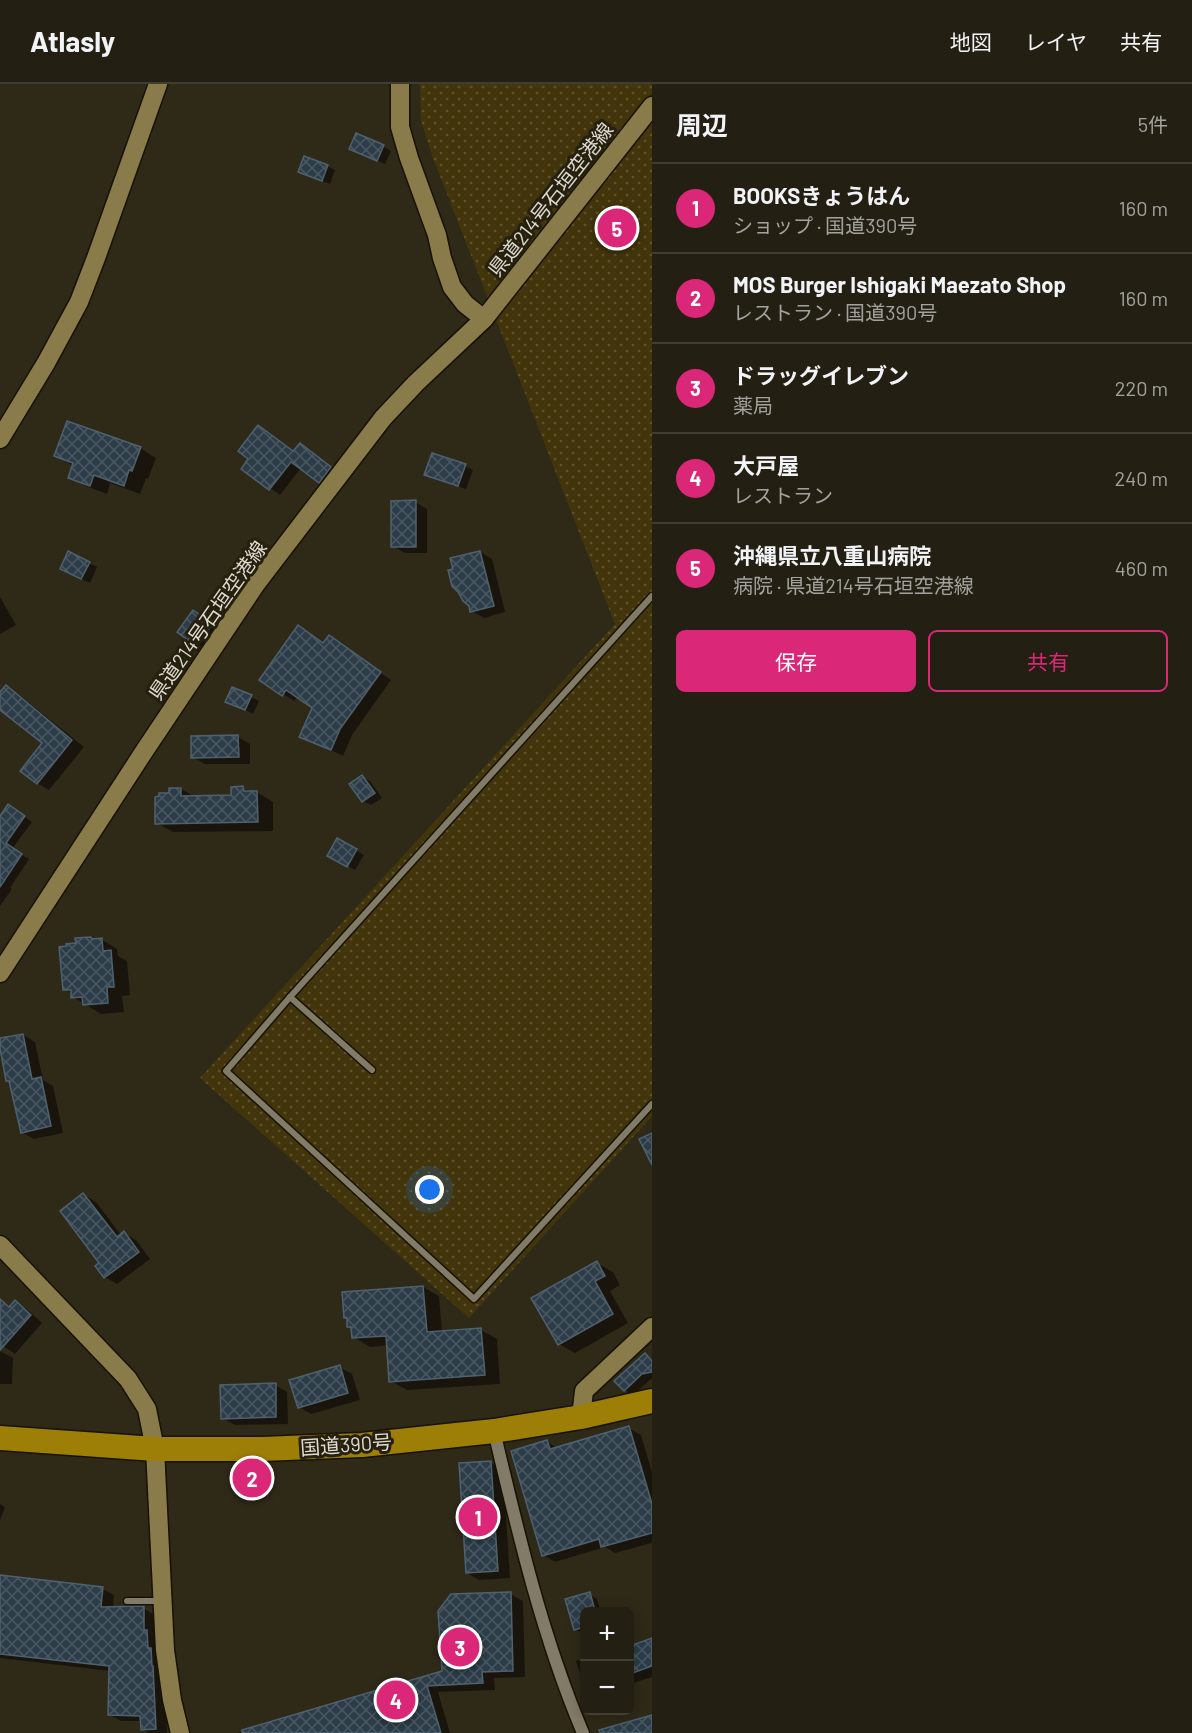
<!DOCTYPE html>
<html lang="ja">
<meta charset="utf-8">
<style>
:root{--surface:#231f12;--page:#2b271b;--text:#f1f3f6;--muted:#a3a29f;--line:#403d32;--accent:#db2777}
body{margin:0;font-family:Barlow,"Noto Sans JP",sans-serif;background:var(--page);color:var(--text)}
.controls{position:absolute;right:18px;bottom:18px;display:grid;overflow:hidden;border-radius:9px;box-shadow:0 3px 15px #0003}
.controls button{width:54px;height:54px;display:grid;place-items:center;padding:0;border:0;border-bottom:2px solid var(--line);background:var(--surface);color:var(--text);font:30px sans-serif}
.you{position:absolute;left:430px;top:1106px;width:21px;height:21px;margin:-15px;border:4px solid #fff;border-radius:50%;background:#1a73e8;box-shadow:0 0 0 9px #1a73e833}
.badge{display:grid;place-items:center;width:39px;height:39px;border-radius:50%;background:var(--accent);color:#fff;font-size:20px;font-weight:700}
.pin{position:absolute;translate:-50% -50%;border:3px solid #fff;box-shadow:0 2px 6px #0006}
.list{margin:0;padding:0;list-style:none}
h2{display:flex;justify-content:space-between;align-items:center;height:78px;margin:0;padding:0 24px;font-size:26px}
h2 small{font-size:20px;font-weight:400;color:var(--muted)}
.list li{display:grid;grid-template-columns:39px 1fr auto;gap:18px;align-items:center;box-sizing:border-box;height:90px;padding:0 24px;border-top:2px solid var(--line)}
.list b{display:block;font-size:22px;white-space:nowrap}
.list p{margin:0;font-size:20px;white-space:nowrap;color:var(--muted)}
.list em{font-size:20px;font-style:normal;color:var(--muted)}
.actions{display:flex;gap:12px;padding:18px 24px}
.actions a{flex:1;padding:14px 0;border:2px solid var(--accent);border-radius:9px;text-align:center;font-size:21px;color:var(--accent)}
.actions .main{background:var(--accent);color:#fff}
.map{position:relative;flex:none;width:652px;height:1649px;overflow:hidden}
header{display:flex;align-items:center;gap:36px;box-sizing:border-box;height:84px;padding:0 30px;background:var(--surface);border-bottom:2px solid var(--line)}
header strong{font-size:28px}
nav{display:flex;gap:33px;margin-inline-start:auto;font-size:21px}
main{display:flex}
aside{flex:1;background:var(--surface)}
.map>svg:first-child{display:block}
.grass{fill:url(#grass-dots)}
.shadow{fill:#0007}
.building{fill:url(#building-cross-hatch);stroke:#4f616e;stroke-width:1.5}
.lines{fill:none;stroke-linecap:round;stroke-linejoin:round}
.lane-casing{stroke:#171203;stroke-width:9}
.street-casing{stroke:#171203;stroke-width:15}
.secondary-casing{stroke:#171203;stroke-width:21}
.highway-casing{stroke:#171203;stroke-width:27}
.lane{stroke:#827b67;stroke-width:6}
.street{stroke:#827b67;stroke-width:12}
.secondary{stroke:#8a7c4a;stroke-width:18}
.highway{stroke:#9d7e06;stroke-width:24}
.labels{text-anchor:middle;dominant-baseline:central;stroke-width:6;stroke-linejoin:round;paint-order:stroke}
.street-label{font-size:20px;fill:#dfdbd0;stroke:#26200f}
</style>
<header>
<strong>Atlasly</strong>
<nav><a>地図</a><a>レイヤ</a><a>共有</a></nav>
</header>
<main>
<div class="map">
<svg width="652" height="1649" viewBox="0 0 652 1649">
<defs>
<pattern id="grass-dots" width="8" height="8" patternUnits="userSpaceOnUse" patternTransform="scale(1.5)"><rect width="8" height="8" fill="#43350b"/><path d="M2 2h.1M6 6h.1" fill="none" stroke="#5e522e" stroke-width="1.8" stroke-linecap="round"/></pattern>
<pattern id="building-cross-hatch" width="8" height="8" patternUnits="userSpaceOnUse" patternTransform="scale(1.5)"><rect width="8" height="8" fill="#2c3d49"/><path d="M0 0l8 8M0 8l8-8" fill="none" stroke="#4a5862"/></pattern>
</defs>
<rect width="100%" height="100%" fill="#2f2918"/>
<!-- grass -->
<polygon class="grass" points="420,0 652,0 652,1032 469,1234 200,994 615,540 433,74 421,37"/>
<!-- shadow -->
<g class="shadow">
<polygon points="383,62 391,67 385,80 358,68"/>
<polygon points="327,82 335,86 330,100 300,88"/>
<polygon points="258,343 294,368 300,361 341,389 330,404 301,384 280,411 243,385 250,375"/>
<polygon points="140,364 156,374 148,395 146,394 140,410 110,399 107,410 86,402 70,393 74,382 56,372"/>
<polygon points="465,382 473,386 466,405 434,394 426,390"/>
<polygon points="415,418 427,425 427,469 405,469 393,462"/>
<polygon points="480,468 492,475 505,528 484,534 472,527 470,521"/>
<polygon points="89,479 97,483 90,499 69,489"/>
<polygon points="0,513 16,541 0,550"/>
<polygon points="201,533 219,546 205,566 179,548"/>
<polygon points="330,553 391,596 352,651 343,672 301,652 314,623 298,612 294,617 261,595 324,560"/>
<polygon points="6,603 18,610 84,663 49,706 37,699 44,659 0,624 0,611"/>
<polygon points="251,613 259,617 253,630 235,621"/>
<polygon points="238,653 250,660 250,680 205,680 193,673"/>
<polygon points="362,693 370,697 382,714 371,721 363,717"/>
<polygon points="243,704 251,708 257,708 273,718 273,747 173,748 157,739 170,710 181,705 195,713 233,713"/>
<polygon points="16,727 32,738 12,765 29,775 10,804 12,805 0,822 0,734"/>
<polygon points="338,756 364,771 355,786 329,771"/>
<polygon points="101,855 117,865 118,872 127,877 130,911 122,912 124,928 101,930 73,913 73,910 64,905 77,860"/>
<polygon points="23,951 35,958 43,996 53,1002 63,1049 34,1055 22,1048 11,998 8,997 0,956"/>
<polygon points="84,1111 96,1118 121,1151 124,1149 136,1156 150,1175 117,1200 105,1193 97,1182 101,1179"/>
<polygon points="597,1179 613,1188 620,1201 610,1207 628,1239 575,1269 559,1260"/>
<polygon points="423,1203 439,1212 442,1248 481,1246 497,1255 500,1300 407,1306 391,1297 388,1261 370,1263 354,1253 353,1245 349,1242 343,1209"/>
<polygon points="15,1218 27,1225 42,1239 15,1270 0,1260 0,1226 10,1224"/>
<polygon points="0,1267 13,1274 12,1300 0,1300"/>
<polygon points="646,1271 652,1275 652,1294 633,1311 625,1306"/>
<polygon points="339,1283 352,1290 360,1316 311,1330 299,1323"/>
<polygon points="275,1301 287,1308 288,1340 235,1341 222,1334"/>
<polygon points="629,1344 641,1351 652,1388 652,1459 615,1469 605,1463 555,1478 543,1471 547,1358 558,1364"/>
<polygon points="491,1379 503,1386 510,1494 479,1496 467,1489"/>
<polygon points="0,1420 5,1423 0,1436"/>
<polygon points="0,1493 103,1505 114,1511 113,1524 143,1524 155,1531 165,1591 167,1649 149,1649 142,1645 142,1637 121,1637 109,1630 111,1587 0,1574"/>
<polygon points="510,1510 523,1517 525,1593 494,1594 495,1606 438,1608 450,1649 237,1649 444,1589"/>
<polygon points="589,1510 597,1515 601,1528 584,1528 584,1549 583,1549 575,1545"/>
<polygon points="652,1556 652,1593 630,1600 630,1562 631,1563"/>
<polygon points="584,1575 584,1602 576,1577"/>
</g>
<!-- building -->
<g class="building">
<polygon points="356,49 384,61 377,77 349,65"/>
<polygon points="304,72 328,81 322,97 298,88"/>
<polygon points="67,337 141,363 132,387 129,386 124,402 94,391 90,402 68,394 73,379 54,372"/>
<polygon points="258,341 293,367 300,359 331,383 319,399 291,378 269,406 241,385 248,375 238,367"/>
<polygon points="432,369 466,380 458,402 424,391"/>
<polygon points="416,416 416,463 391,463 391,417"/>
<polygon points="68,467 90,478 81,495 60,485"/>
<polygon points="480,467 494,522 470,528 469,522 463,517 458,508 452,502 448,486 453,485 450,474"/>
<polygon points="193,526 213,540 196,562 177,548"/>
<polygon points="298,541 323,559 329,551 381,588 340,645 331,666 299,653 312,624 286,606 282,612 259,596"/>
<polygon points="6,601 72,656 37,700 20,687 42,659 0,626 0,608"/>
<polygon points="232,603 252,611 245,626 225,618"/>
<polygon points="238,651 239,673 191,674 191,652"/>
<polygon points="362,691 375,709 362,718 349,700"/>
<polygon points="243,702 244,707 257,707 258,738 155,740 155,713 159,712 159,709 169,709 169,704 181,704 181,712 231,711 231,703"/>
<polygon points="8,720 25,732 6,759 22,770 0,803 0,732"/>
<polygon points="337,754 357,765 347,783 327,772"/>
<polygon points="91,853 92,855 102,854 103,867 111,866 114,903 107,903 108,919 83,921 82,913 71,914 71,906 63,906 59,863 67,862 66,860 76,859 75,854"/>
<polygon points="23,950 32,995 41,993 51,1042 21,1049 9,997 6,997 0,964 0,954"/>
<polygon points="652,1049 652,1081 639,1055"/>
<polygon points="83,1109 117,1153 124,1147 139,1168 104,1194 95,1182 99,1179 60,1127"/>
<polygon points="597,1177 605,1192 595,1197 613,1230 558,1261 531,1214"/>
<polygon points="423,1202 427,1248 481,1244 485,1291 389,1298 386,1252 352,1254 351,1243 347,1243 347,1234 344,1234 342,1208"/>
<polygon points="0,1215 9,1223 15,1216 31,1231 0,1266"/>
<polygon points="645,1269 652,1277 652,1288 642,1290 624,1307 614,1297"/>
<polygon points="340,1281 348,1309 298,1324 289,1296"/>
<polygon points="276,1299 276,1333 221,1335 220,1301"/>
<polygon points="629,1342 652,1420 652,1449 601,1463 599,1455 542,1472 511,1367 547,1356 550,1365"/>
<polygon points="491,1377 498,1487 466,1489 459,1379"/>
<polygon points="0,1491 103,1503 101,1523 144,1522 144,1546 147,1546 148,1564 151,1564 152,1582 153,1582 156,1645 141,1646 140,1632 108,1631 109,1582 0,1570"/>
<polygon points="511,1508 513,1587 482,1588 483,1599 427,1602 441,1649 242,1649 242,1646 442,1587 438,1527 451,1510"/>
<polygon points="590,1508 595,1527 585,1527 585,1543 574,1546 565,1515"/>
<polygon points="652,1554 652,1582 630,1590 630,1562"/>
<polygon points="652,1631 652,1649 600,1649 599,1646"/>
</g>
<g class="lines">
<!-- lane casing -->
<g class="lane-casing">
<g id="lane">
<polyline points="652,512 290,913 226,987 474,1215 652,1020"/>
<polyline points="290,913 372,986"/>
<polyline points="127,1517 159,1517"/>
</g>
</g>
<!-- street casing -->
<g class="street-casing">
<path id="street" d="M 494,1347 C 518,1449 542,1552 583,1649"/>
</g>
<!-- secondary casing -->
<g class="secondary-casing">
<g id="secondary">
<polyline points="400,0 400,43 409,74 437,151 442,174 452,203 465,220 484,235"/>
<polyline points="0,355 46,279 79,218 96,174 158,0"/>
<polyline points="0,889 145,666 256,500 383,334 416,299 484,235 652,22"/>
<polyline points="0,1161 128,1295 147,1325 155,1365 165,1566 172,1616 180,1649"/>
<polyline points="581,1333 584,1307 652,1243"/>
</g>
</g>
<!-- highway casing -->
<g class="highway-casing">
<polyline id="highway" points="0,1354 155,1365 262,1365 362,1361 494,1347 581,1333 652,1317"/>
</g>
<!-- lane -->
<use href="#lane" class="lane"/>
<!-- street -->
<use href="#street" class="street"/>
<!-- secondary -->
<use href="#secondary" class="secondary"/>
<!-- highway -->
<use href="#highway" class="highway"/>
</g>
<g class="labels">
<!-- street labels -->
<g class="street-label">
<text transform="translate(550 115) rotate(-52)">県道214号石垣空港線</text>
<text transform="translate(207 536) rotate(-55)">県道214号石垣空港線</text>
<text transform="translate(346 1360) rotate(-4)">国道390号</text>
</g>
</g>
</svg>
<div class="controls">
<button>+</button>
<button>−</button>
</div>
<div class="you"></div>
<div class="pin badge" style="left:478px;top:1433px">1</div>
<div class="pin badge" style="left:252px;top:1394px">2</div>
<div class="pin badge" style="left:460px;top:1563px">3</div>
<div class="pin badge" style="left:396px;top:1616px">4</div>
<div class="pin badge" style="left:617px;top:144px">5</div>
</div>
<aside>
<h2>周辺<small>5件</small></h2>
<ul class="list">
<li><span class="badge">1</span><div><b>BOOKSきょうはん</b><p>ショップ · 国道390号</p></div><em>160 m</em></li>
<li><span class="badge">2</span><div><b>MOS Burger Ishigaki Maezato Shop</b><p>レストラン · 国道390号</p></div><em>160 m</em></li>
<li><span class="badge">3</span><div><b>ドラッグイレブン</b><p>薬局</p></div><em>220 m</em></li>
<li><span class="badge">4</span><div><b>大戸屋</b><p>レストラン</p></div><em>240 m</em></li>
<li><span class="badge">5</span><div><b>沖縄県立八重山病院</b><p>病院 · 県道214号石垣空港線</p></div><em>460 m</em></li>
</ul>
<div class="actions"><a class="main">保存</a><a>共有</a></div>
</aside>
</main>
